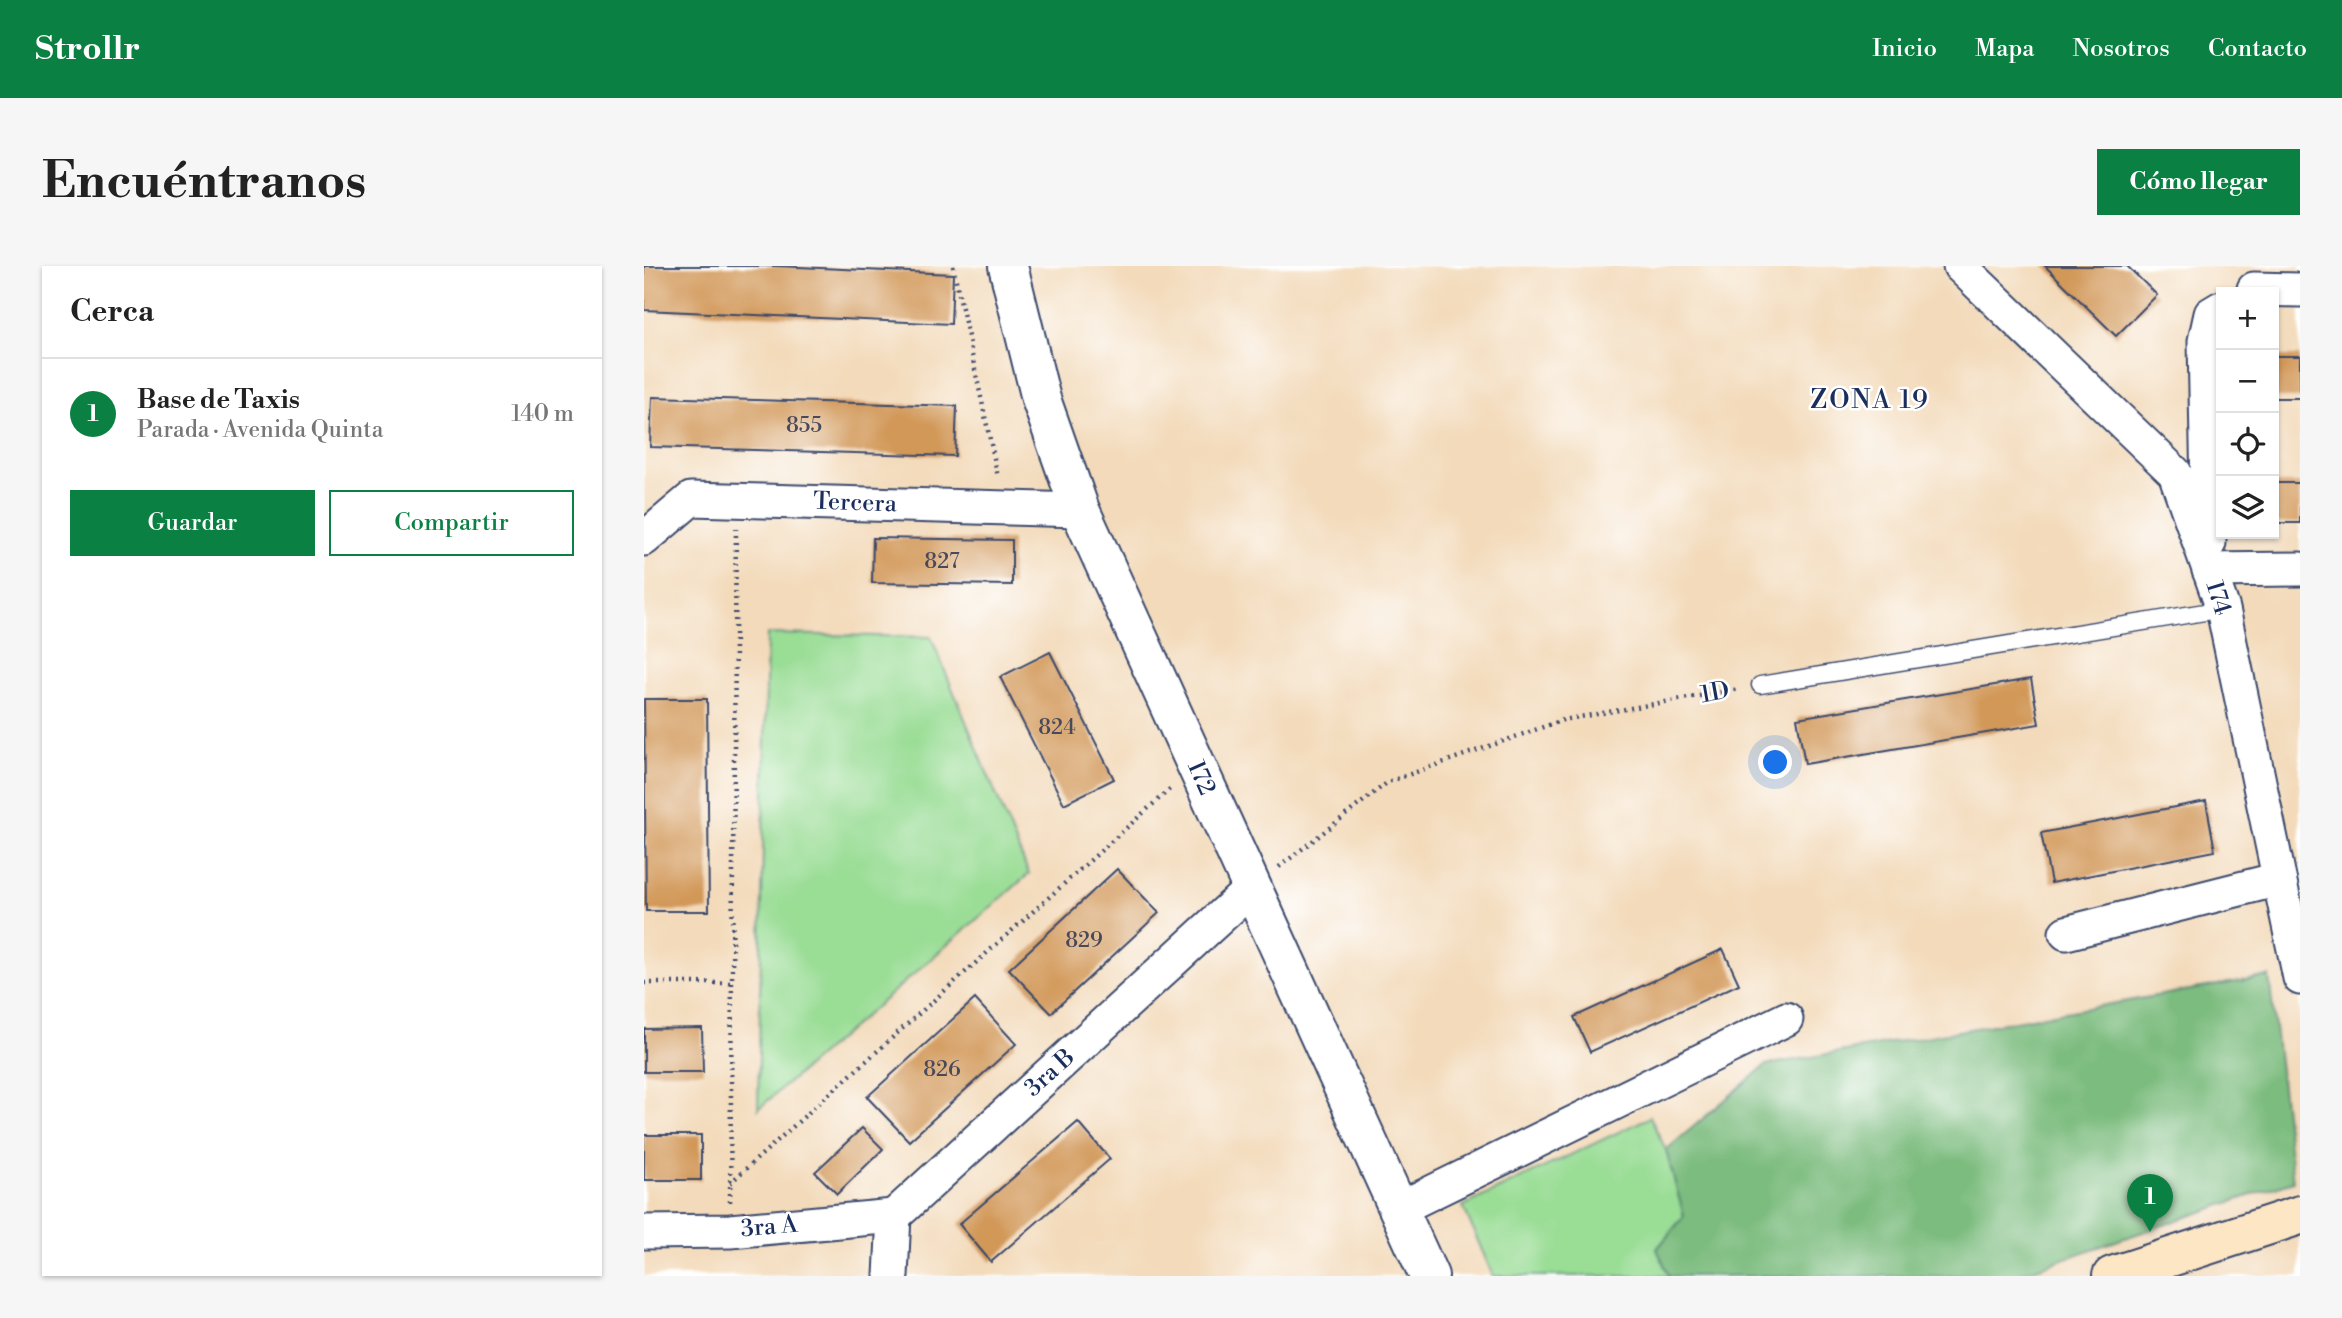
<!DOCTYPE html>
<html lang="es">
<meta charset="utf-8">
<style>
:root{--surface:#fff;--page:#f6f6f6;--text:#222;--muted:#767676;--line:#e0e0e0;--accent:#0b8043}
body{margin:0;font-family:"Libre Bodoni",serif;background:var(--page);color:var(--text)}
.controls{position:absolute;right:21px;top:21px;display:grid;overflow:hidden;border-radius:0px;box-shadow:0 2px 5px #0004}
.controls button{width:63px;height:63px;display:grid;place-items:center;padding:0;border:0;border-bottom:2px solid var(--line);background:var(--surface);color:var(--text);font:35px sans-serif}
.you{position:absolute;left:1132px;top:497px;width:24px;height:24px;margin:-18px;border:5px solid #fff;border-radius:50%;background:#1a73e8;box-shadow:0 0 0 10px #1a73e833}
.badge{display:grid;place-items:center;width:46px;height:46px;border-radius:50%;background:var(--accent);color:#fff;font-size:23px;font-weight:700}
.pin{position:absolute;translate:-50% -58px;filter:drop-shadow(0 2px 4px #0008)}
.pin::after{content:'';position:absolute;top:37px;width:24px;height:21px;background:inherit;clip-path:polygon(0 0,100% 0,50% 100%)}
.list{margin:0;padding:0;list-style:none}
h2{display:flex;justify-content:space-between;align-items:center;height:91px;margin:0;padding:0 28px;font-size:30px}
h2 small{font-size:23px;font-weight:400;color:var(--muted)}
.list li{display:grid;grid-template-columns:46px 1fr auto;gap:21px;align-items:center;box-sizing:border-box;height:112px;padding:0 28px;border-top:2px solid var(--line)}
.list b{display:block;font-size:26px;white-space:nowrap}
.list p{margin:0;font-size:23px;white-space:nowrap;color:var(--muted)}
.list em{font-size:23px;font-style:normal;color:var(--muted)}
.actions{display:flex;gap:14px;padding:21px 28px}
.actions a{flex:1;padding:16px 0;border:2px solid var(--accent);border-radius:0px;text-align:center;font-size:24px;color:var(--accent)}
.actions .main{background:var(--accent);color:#fff}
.icon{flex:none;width:38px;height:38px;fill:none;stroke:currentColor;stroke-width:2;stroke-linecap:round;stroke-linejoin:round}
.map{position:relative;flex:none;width:1656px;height:1010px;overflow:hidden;border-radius:0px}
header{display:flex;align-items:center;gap:42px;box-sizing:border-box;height:98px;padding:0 35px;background:var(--accent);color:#fff}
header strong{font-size:33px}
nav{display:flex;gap:38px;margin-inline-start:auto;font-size:24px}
.intro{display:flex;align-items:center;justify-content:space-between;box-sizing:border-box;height:168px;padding:0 42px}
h1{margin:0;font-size:49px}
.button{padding:18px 32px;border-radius:0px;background:var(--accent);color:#fff;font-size:24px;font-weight:700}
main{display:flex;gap:42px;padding:0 42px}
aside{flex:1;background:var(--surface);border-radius:0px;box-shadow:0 2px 5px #0004}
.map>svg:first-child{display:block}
.green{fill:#9add95;stroke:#5a867a;stroke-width:2}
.forest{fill:#7bbc7e;stroke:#4b766e;stroke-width:2}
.building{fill:#d29858}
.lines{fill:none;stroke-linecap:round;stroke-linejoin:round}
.service-casing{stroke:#3b496c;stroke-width:19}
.minor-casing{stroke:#3b496c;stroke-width:37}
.tertiary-casing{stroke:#3b496c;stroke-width:42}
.secondary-casing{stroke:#3b496c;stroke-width:42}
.path{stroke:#3b496c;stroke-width:4.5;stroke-dasharray:2 5;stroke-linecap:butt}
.service{stroke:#fff;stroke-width:16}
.minor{stroke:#fff;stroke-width:33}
.tertiary{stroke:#fff;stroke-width:38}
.secondary{stroke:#fce6c4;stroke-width:38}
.labels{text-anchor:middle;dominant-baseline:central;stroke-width:5;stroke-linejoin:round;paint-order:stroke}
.number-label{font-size:21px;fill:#49495c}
.street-label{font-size:24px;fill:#1b2f5e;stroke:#fff}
.neighbourhood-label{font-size:26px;letter-spacing:2px;fill:#1b2f5e;stroke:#fff}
</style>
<header>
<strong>Strollr</strong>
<nav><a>Inicio</a><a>Mapa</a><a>Nosotros</a><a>Contacto</a></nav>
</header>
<div class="intro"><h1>Encuéntranos</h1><a class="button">Cómo llegar</a></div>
<main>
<aside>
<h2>Cerca<small></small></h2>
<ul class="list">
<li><span class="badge">1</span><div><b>Base de Taxis</b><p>Parada · Avenida Quinta</p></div><em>140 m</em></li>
</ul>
<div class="actions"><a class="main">Guardar</a><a>Compartir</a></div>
</aside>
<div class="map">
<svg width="1656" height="1010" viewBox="0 0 1656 1010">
<rect width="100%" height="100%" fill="#fff"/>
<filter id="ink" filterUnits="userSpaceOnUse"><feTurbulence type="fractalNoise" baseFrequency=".0143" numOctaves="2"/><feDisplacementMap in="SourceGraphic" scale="14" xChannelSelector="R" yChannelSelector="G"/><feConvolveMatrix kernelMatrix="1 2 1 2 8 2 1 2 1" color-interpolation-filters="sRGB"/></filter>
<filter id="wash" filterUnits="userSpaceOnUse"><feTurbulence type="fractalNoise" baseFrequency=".00686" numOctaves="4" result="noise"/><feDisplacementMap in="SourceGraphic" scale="28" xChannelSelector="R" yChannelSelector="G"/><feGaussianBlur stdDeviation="1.57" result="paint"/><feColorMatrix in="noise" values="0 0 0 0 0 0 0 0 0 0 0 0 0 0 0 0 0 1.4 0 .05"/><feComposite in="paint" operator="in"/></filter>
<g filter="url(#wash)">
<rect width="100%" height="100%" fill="#f3daba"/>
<!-- green -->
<g class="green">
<polygon points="123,368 287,371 385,608 114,843"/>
<polygon points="1006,851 1022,884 1040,950 1013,983 1025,1010 849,1010 819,940"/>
</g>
<!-- forest -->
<polygon class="forest" points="1625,710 1649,915 1369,1010 1025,1010 1013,983 1040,950 1022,884 1122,799"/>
<g id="blocks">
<!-- building -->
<g class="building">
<polygon points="0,0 132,0 309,8 307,58 0,44"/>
<polygon points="1401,0 1483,0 1513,29 1472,70"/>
<rect x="1630" y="90" width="26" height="42"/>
<polygon points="8,131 313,140 311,190 6,181"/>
<rect x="1630" y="217" width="26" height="40"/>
<polygon points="229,272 368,274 368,319 228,317"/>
<polygon points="406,386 470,513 420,538 356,411"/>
<polygon points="1387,413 1395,458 1161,498 1153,452"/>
<polygon points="0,433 63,433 65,645 2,645"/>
<polygon points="1562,535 1571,585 1407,617 1397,567"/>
<polygon points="473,603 515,647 407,747 365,703"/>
<polygon points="1079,683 1095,718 946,786 930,751"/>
<polygon points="331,733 372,778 265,875 223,831"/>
<polygon points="58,762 59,806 0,806 0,763"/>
<polygon points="434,856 466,893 347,996 315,958"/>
<polygon points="218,862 239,883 193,928 171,906"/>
<rect x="0" y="869" width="57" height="45"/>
</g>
</g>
</g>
<g filter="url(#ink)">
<use href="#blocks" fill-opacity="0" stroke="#3b496c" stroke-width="2"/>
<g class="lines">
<!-- service casing -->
<g class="service-casing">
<polyline id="service" points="1116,419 1579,343"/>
</g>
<!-- minor casing -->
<g class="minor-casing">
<g id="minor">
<polyline points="1316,0 1531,207 1579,343 1656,712"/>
<polyline points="1610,23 1656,24"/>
<polyline points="0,273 47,233 436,244"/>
<polyline points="1565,277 1561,75 1567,48 1577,42"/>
<polyline points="1565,304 1656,303"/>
<polyline points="1422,667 1635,613"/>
<polyline points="754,943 1142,753"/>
<polyline points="0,966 86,965 250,950"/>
<polyline points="247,1010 250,950 607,623"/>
</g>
</g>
<!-- tertiary casing -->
<g class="tertiary-casing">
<polyline id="tertiary" points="364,0 397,133 436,244 785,1010"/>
</g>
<!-- secondary casing -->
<g class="secondary-casing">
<polyline id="secondary" points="1468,1010 1656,949"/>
</g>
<!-- path -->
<g class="path">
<polyline points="309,0 354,211"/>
<polyline points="635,601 744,516 919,454 1095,423"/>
<polyline points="0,717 88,717"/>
<polyline points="86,917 527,522"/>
<polyline points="86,936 92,263"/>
</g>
<!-- service -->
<use href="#service" class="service"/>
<!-- minor -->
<use href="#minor" class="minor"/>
<!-- tertiary -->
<use href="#tertiary" class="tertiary"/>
<!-- secondary -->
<use href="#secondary" class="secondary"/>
</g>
</g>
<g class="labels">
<!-- number labels -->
<g class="number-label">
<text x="160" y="160">855</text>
<text x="298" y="296">827</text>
<text x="413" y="462">824</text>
<text x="440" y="675">829</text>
<text x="298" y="804">826</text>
</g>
<!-- street labels -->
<g class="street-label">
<text transform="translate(211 237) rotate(2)">Tercera</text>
<text transform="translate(1574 332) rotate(73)">174</text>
<text transform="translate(1071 427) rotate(-10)">1D</text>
<text transform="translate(557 512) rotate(66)">172</text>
<text transform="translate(406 807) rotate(-42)">3ra B</text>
<text transform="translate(125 961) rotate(-5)">3ra A</text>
</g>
<!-- neighbourhood labels -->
<g class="neighbourhood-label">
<text x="1226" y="134">ZONA 19</text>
</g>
</g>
</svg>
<div class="controls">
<button>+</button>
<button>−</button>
<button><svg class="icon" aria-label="locate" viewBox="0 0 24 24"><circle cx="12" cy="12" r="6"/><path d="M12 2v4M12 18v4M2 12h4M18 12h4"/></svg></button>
<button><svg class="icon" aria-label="layers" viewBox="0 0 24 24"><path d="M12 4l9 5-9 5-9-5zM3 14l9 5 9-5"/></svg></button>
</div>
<div class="you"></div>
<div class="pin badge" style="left:1506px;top:966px">1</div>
</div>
</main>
